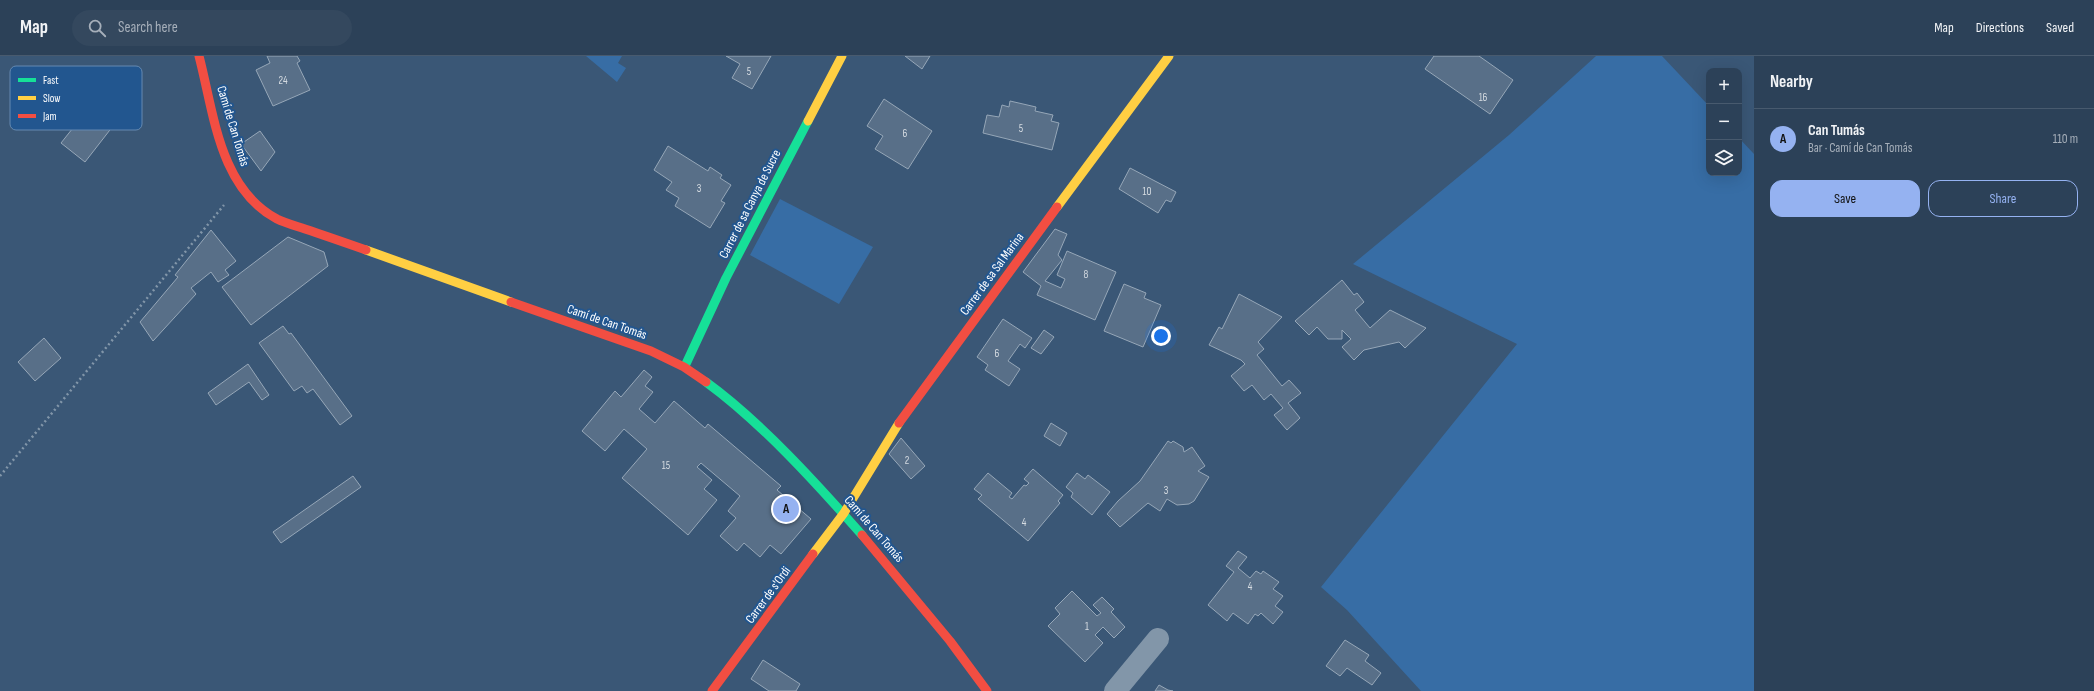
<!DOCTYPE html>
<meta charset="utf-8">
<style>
:root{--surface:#2c4158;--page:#34485e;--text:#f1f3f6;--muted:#a6afba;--line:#485a6e;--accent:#95b2f1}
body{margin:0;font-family:"Sofia Sans Condensed",sans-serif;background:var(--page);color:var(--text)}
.controls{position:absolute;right:12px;top:12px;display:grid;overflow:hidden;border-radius:8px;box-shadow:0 4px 16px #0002}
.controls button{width:36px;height:36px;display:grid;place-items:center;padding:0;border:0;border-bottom:1px solid var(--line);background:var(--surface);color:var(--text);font:20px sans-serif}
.you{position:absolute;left:1161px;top:280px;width:14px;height:14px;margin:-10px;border:3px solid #fff;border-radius:50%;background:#1a73e8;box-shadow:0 0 0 6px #1a73e833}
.badge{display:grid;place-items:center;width:26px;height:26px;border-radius:50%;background:var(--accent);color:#111;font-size:13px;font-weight:700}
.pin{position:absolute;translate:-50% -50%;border:2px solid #fff;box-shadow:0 1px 4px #0006}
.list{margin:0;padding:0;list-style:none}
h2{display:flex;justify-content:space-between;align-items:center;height:52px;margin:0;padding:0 16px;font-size:17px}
h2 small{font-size:13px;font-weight:400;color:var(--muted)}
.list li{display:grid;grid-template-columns:26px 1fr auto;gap:12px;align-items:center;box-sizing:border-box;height:60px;padding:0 16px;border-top:1px solid var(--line)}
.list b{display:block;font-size:15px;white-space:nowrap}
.list p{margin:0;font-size:13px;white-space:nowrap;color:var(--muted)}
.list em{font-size:13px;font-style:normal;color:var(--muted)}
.actions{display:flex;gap:8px;padding:12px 16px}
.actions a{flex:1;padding:9px 0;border:1px solid var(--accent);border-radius:12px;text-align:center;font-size:14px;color:var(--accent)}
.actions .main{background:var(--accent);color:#111}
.icon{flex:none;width:22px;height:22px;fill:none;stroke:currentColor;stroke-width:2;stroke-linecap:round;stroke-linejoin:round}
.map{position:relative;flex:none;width:1754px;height:635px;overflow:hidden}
header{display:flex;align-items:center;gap:24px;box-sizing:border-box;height:56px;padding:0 20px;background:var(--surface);border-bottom:1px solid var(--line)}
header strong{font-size:19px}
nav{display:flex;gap:22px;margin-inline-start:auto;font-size:14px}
.search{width:280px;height:36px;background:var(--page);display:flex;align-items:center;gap:10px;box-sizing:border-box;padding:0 14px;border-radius:22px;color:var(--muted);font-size:15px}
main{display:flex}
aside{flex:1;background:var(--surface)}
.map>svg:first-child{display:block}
.green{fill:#376da5}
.building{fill:#586f88;stroke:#96a7b8}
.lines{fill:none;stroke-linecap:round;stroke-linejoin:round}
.path{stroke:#8296a9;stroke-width:2.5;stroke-dasharray:2 3;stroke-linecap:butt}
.street{stroke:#8296a9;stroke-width:22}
.fast{stroke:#16e098;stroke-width:9}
.slow{stroke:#ffcf43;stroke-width:9}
.jam{stroke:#f24e42;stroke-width:9}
.labels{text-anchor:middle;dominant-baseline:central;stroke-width:4;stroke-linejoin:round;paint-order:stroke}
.number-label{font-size:11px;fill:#d5dbe1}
.street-label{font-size:13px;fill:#fff;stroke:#22568f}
.key{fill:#22568f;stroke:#6489b1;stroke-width:1}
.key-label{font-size:11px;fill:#fff}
</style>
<header>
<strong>Map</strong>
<div class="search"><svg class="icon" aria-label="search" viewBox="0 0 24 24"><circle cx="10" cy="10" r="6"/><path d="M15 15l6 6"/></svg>Search here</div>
<nav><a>Map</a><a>Directions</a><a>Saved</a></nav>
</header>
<main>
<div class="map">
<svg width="1754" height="635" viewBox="0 0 1754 635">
<rect width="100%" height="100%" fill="#3a5776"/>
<!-- green -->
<g class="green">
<polygon points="586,0 622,0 618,7 626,12 617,26"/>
<polygon points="1596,0 1662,0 1709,50 1709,117 1739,117 1739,82 1754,98 1754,635 1421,635 1347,554 1321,531 1517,288 1353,208 1509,79"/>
<polygon points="780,143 873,191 839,248 750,199"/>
</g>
<!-- building -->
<g class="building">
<polygon points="267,0 297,0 300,5 297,7 310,34 273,50 256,14 270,7"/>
<polygon points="726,0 771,0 752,33 732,22 740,8"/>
<polygon points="905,0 930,0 922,13"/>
<polygon points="1434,0 1479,0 1513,24 1490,58 1425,13"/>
<polygon points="104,33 127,52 85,106 61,87"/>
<polygon points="884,43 932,75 908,113 875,93 883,80 867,70"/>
<polygon points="1010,45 1036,51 1035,55 1053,59 1051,65 1059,67 1052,94 983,77 987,59 999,61 1002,49 1009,51"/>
<polygon points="260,75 275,96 261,115 241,88"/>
<polygon points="668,90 708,115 710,111 722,119 720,122 731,129 721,145 725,147 710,172 675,150 679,142 666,134 672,126 654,114"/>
<polygon points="1130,112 1176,136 1171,146 1166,144 1158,157 1119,133"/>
<polygon points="1055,173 1067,178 1058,199 1062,204 1045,225 1061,232 1065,223 1057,219 1067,195 1116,216 1095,264 1037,239 1041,230 1023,216"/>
<polygon points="211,174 236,205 225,214 229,219 218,226 211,216 191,232 196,238 153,285 140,266 178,221 175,219"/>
<polygon points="288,181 324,196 328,210 251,269 222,231"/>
<polygon points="1342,224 1354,239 1357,237 1364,246 1355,254 1370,272 1390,254 1426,272 1405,292 1399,286 1364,294 1354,304 1342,291 1351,283 1342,274 1342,283 1328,283 1317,271 1309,279 1295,265"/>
<polygon points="1124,228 1146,237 1144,242 1161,249 1143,291 1104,275"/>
<polygon points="1239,238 1282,261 1258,286 1264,293 1257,299 1282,330 1289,324 1301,337 1288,347 1300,362 1287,374 1274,359 1283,352 1271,338 1264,344 1252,329 1244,335 1231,320 1245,308 1241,304 1209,289 1219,271 1222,273"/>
<polygon points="1003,263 1032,282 1025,292 1020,288 1008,305 1020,313 1009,330 985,314 988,309 977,301"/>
<polygon points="283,270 289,278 291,277 352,360 340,369 313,333 307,337 302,330 294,335 259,287"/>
<polygon points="1044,274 1054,281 1041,298 1031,292"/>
<polygon points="44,282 61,302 35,325 18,306"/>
<polygon points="248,308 269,339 262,344 249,326 216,349 208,337"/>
<polygon points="644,314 652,321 645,330 653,336 639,353 655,367 674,345 705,372 708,368 781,430 777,434 811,463 781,498 770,489 760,501 744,487 737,495 720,480 736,462 728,455 740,440 701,407 697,411 712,424 704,433 717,444 688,479 622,422 647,393 624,373 605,395 582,375 615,335 621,341"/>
<polygon points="1051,367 1067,377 1060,390 1044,380"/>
<polygon points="901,382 925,410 911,423 889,398"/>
<polygon points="1168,385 1171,387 1173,385 1183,391 1184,396 1192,391 1205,410 1198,415 1209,421 1194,445 1189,448 1177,449 1167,443 1160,455 1148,447 1120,471 1107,458 1118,445 1140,425"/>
<polygon points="1033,413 1063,439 1058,445 1060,447 1028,485 978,443 982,439 974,433 988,417 1012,437 1009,441 1012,443 1024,429 1026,430 1029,427 1024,423"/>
<polygon points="1077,417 1085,423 1088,419 1110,436 1092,459 1071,441 1073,437 1066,431"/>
<polygon points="353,420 361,431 281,487 273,476"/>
<polygon points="1238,495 1247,501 1238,512 1250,522 1256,515 1261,518 1263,515 1279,526 1273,533 1283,540 1275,550 1283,556 1273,568 1261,557 1258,560 1255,558 1248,568 1233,557 1227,565 1208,549 1234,516 1226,510"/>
<polygon points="1072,535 1097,560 1101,557 1093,549 1102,541 1114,553 1111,556 1125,571 1114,582 1103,571 1095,579 1103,587 1085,606 1048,570 1060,558 1055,552"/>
<polygon points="1345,584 1369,599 1365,605 1381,617 1372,629 1347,612 1340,620 1326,610"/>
<polygon points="763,604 800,628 796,635 769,635 751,623"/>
<polygon points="1159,629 1168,634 1173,635 1155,635"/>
</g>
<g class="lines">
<!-- path -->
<polyline class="path" points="0,420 224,149"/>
<!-- street -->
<polyline class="street" points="1115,635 1158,583"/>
<!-- fast -->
<g class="fast">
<polyline points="685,310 726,222 808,65"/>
<path d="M 706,326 C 761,366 817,428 862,479"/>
</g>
<!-- slow -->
<g class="slow">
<polyline points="808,65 842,0"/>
<polyline points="1057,151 1169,0"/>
<polyline points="366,194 511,246"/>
<polyline points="813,498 844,457 899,367"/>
</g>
<!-- jam -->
<g class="jam">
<path d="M 199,0 C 214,57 219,132 277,163 C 285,167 296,170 305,173 C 326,180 346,187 366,194"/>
<polyline points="511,246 651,295 684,311 706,326"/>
<polyline points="899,367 1057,151"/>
<polyline points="862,479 950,585 987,635"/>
<polyline points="712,635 813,498"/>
</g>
</g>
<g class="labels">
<!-- number labels -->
<g class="number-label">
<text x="749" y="15">5</text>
<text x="283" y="24">24</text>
<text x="1483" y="41">16</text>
<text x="1021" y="72">5</text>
<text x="905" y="77">6</text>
<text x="699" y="132">3</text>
<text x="1147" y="135">10</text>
<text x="1086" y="218">8</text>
<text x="997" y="297">6</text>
<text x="907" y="404">2</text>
<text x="666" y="409">15</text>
<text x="1166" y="434">3</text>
<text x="1024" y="466">4</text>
<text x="1250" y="530">4</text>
<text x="1087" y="570">1</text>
</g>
<!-- street labels -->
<g class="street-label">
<text transform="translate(233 70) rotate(73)">Camí de Can Tomás</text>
<text transform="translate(750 148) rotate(-63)">Carrer de sa Canya de Sucre</text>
<text transform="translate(992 218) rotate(-54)">Carrer de sa Sal Marina</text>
<text transform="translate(607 266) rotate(19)">Camí de Can Tomás</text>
<text transform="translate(874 473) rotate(49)">Camí de Can Tomás</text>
<text transform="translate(768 539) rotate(-54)">Carrer de s'Ordi</text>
</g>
</g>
<!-- legend -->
<rect x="10" y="10" width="132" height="64" rx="6" class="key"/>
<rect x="18" y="22" width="18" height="4" fill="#16e098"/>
<rect x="18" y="40" width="18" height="4" fill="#ffcf43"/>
<rect x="18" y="58" width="18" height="4" fill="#f24e42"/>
<g class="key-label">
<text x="43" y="28">Fast</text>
<text x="43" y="46">Slow</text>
<text x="43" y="64">Jam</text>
</g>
</svg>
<div class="controls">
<button>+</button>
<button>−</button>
<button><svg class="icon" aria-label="layers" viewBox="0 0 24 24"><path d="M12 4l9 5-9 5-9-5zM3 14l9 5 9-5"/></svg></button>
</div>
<div class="you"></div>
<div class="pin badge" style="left:786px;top:453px">A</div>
</div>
<aside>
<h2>Nearby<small></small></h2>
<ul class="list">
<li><span class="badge">A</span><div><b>Can Tumás</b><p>Bar · Camí de Can Tomás</p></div><em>110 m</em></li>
</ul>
<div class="actions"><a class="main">Save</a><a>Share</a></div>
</aside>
</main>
